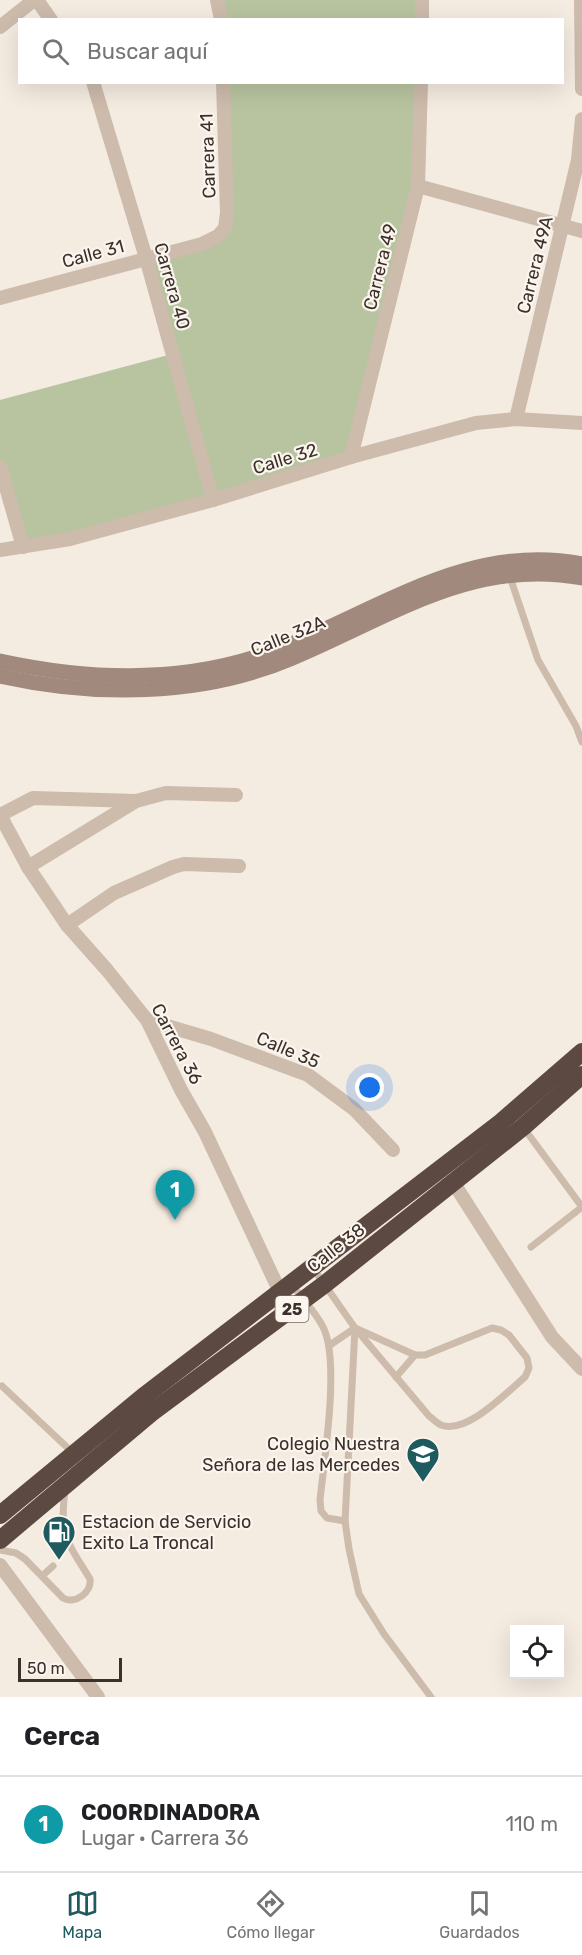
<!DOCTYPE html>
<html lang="es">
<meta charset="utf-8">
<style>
:root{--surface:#fff;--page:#f2f2f2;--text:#202124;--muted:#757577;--line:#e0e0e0;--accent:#1f5a5e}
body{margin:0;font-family:Rubik,sans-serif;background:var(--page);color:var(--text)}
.controls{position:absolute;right:18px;bottom:18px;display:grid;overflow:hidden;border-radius:0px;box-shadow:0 6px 24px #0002}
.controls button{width:54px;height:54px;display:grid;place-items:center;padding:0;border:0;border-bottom:2px solid var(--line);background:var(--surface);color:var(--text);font:30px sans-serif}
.scale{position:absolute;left:18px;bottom:15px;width:104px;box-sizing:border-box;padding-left:6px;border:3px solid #3b302b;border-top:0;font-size:16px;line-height:21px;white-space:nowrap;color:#3b302b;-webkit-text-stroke:4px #fbf5ee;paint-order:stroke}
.you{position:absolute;left:370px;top:1088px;width:21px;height:21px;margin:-15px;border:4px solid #fff;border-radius:50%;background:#1a73e8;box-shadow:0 0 0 9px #1a73e833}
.badge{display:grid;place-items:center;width:39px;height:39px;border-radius:50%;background:var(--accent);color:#fff;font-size:20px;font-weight:700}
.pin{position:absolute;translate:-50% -50px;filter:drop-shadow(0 2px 3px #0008)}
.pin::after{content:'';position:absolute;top:32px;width:21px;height:18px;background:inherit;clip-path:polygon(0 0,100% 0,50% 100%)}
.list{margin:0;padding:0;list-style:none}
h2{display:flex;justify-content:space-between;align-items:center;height:78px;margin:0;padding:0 24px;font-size:26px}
h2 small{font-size:20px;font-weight:400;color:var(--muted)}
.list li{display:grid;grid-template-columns:39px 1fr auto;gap:18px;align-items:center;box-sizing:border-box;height:96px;padding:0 24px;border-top:2px solid var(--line)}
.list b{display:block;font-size:22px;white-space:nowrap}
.list p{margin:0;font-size:20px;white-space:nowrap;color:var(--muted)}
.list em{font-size:20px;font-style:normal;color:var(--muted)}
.icon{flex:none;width:33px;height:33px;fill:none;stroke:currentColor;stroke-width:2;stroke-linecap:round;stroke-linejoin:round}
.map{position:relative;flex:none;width:582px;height:1697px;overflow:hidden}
.search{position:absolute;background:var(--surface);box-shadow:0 6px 24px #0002;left:18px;right:18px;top:18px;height:66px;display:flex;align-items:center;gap:15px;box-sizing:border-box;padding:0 21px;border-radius:0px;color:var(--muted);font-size:22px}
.sheet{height:174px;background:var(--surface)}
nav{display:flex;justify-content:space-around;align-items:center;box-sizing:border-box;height:84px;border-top:2px solid var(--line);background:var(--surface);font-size:16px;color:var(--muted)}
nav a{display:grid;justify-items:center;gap:3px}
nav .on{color:var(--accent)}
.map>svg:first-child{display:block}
.green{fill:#b8c4a0}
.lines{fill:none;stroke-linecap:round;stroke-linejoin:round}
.lane{stroke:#cdbbac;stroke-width:7}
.street{stroke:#cdbbac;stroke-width:14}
.secondary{stroke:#a18a7d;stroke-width:15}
.highway{stroke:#5c4a42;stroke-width:18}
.labels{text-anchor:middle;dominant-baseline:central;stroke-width:4.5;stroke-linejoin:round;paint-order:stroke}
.shield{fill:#fbf5ee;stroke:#756b66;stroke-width:1.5}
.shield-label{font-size:16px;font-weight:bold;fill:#3b302b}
.street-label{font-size:18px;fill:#3b302b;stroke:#fbf5ee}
.poi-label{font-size:18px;fill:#3b302b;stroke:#fbf5ee;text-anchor:end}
</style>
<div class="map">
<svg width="582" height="1697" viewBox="0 0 582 1697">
<rect width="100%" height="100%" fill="#f4ebe1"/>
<!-- green -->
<g class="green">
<polygon points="217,0 422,0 422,19 221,19"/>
<polygon points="223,83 421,83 418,186 351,457 23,547 0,466 0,400 172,354 146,258 202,244 225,228"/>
</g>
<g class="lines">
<!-- lane -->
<g class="lane">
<polyline points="510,577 538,660 576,726 582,742"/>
<polyline points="523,1127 582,1207 531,1247"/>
<path d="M 313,1268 L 355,1328 L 429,1416 C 433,1419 437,1423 441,1425 C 466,1435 506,1393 525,1377 L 529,1368 L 527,1358 L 509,1335 L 501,1330 L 492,1328 L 425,1355 L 415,1355 L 355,1328"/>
<path d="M 291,1284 C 301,1297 314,1310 322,1325 C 341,1357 324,1460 320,1500 L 321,1511 L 327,1518 L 345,1521"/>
<polyline points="355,1328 345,1521 349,1549 359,1594 384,1634 431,1697"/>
<polyline points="330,1345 355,1328"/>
<polyline points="396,1377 415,1355"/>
<polyline points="2,1386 72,1452"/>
<path d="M 0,1550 L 16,1553 L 25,1559 L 63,1598 C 75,1605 92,1592 90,1579 C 67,1541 59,1536 65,1491"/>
<polyline points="42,1576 53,1566"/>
</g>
<!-- street -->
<g class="street">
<polyline points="37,0 51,20"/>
<polyline points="217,0 221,20"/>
<polyline points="581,0 582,89"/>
<polyline points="422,20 422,0"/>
<polyline points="0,27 34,0"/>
<polyline points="93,82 146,258 213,500"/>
<polyline points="418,186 582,231"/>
<polyline points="0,298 202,244 218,236 225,228 227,213 223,82"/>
<polyline points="516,419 578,160 582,119"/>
<polyline points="351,457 418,186 421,82"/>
<polyline points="0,466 23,547"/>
<polyline points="0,550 70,539 213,500 351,457 476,423 516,419 582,423"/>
<polyline points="136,801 33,798 0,815 28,867 67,925 107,970 147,1020 181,1090 205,1132 280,1292 291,1309"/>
<polyline points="28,867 136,801 166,793 236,795"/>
<polyline points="67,925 114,893 173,867 184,864 239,866"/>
<polyline points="147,1020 211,1039 308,1075 354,1109 393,1150"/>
<polyline points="453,1182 552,1337 582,1369"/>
<polyline points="0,1565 98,1697"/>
</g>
<!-- secondary -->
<g class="secondary">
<path d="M 0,661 C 83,679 174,683 256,657 C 364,622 461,540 582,564"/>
<path d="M 0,676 C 94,697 200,697 290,659 C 387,619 472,557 582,578"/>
</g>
<!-- highway -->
<g class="highway">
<polyline points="0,1515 143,1397 499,1124 582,1052"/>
<polyline points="0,1540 151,1413 325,1284 523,1127 582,1075"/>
</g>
</g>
<!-- icons -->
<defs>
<g id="school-pin" transform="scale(1.725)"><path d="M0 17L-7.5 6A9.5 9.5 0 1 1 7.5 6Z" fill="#1f5a5e" stroke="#fbf5ee"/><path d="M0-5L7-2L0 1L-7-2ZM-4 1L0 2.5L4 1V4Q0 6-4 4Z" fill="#fff"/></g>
<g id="fuel-pin" transform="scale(1.725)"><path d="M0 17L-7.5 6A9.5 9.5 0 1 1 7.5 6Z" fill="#1f5a5e" stroke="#fbf5ee"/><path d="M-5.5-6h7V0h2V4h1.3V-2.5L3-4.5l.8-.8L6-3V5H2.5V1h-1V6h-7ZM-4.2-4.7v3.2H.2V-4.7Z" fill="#fff"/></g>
</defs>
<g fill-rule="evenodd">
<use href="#school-pin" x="423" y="1454"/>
<use href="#fuel-pin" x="59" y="1532"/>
</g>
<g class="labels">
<!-- shield labels -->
<rect class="shield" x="275.5" y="1296" width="33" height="26" rx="4.5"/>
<g class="shield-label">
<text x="292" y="1309">25</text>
</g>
<!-- street labels -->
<g class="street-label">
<text transform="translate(208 156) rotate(-92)">Carrera 41</text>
<text transform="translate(93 254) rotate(-15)">Calle 31</text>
<text transform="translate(535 265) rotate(-76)">Carrera 49A</text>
<text transform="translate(380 267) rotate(-76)">Carrera 49</text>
<text transform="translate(172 286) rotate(74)">Carrera 40</text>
<text transform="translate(285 459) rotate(-17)">Calle 32</text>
<text transform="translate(288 636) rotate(-22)">Calle 32A</text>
<text transform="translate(177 1044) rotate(62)">Carrera 36</text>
<text transform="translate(288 1050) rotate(23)">Calle 35</text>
<text transform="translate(336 1248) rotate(-38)">Calle 38</text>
</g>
<!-- poi labels -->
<g class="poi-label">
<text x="400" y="1444">Colegio Nuestra<tspan x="400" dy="21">Señora de las Mercedes</tspan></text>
<text x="82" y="1522" text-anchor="start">Estacion de Servicio<tspan x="82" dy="21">Exito La Troncal</tspan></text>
</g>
</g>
</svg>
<div class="controls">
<button><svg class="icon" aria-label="locate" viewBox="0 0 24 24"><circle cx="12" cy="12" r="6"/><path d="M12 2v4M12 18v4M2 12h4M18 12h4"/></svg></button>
</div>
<div class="scale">50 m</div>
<div class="you"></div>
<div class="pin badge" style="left:175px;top:1220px;background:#0f9aa8">1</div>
<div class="search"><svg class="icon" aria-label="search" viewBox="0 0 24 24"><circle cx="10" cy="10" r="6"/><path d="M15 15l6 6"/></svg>Buscar aquí</div>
</div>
<section class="sheet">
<h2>Cerca<small></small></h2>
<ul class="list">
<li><span class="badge" style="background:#0f9aa8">1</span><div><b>COORDINADORA</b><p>Lugar · Carrera 36</p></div><em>110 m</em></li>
</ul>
</section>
<nav>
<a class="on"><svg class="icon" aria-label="map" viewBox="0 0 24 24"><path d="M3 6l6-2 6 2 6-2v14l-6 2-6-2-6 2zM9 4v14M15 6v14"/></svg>Mapa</a>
<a><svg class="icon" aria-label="directions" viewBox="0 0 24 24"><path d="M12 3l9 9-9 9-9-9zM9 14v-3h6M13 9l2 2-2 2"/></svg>Cómo llegar</a>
<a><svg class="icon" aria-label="saved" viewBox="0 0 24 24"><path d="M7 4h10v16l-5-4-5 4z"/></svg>Guardados</a>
</nav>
